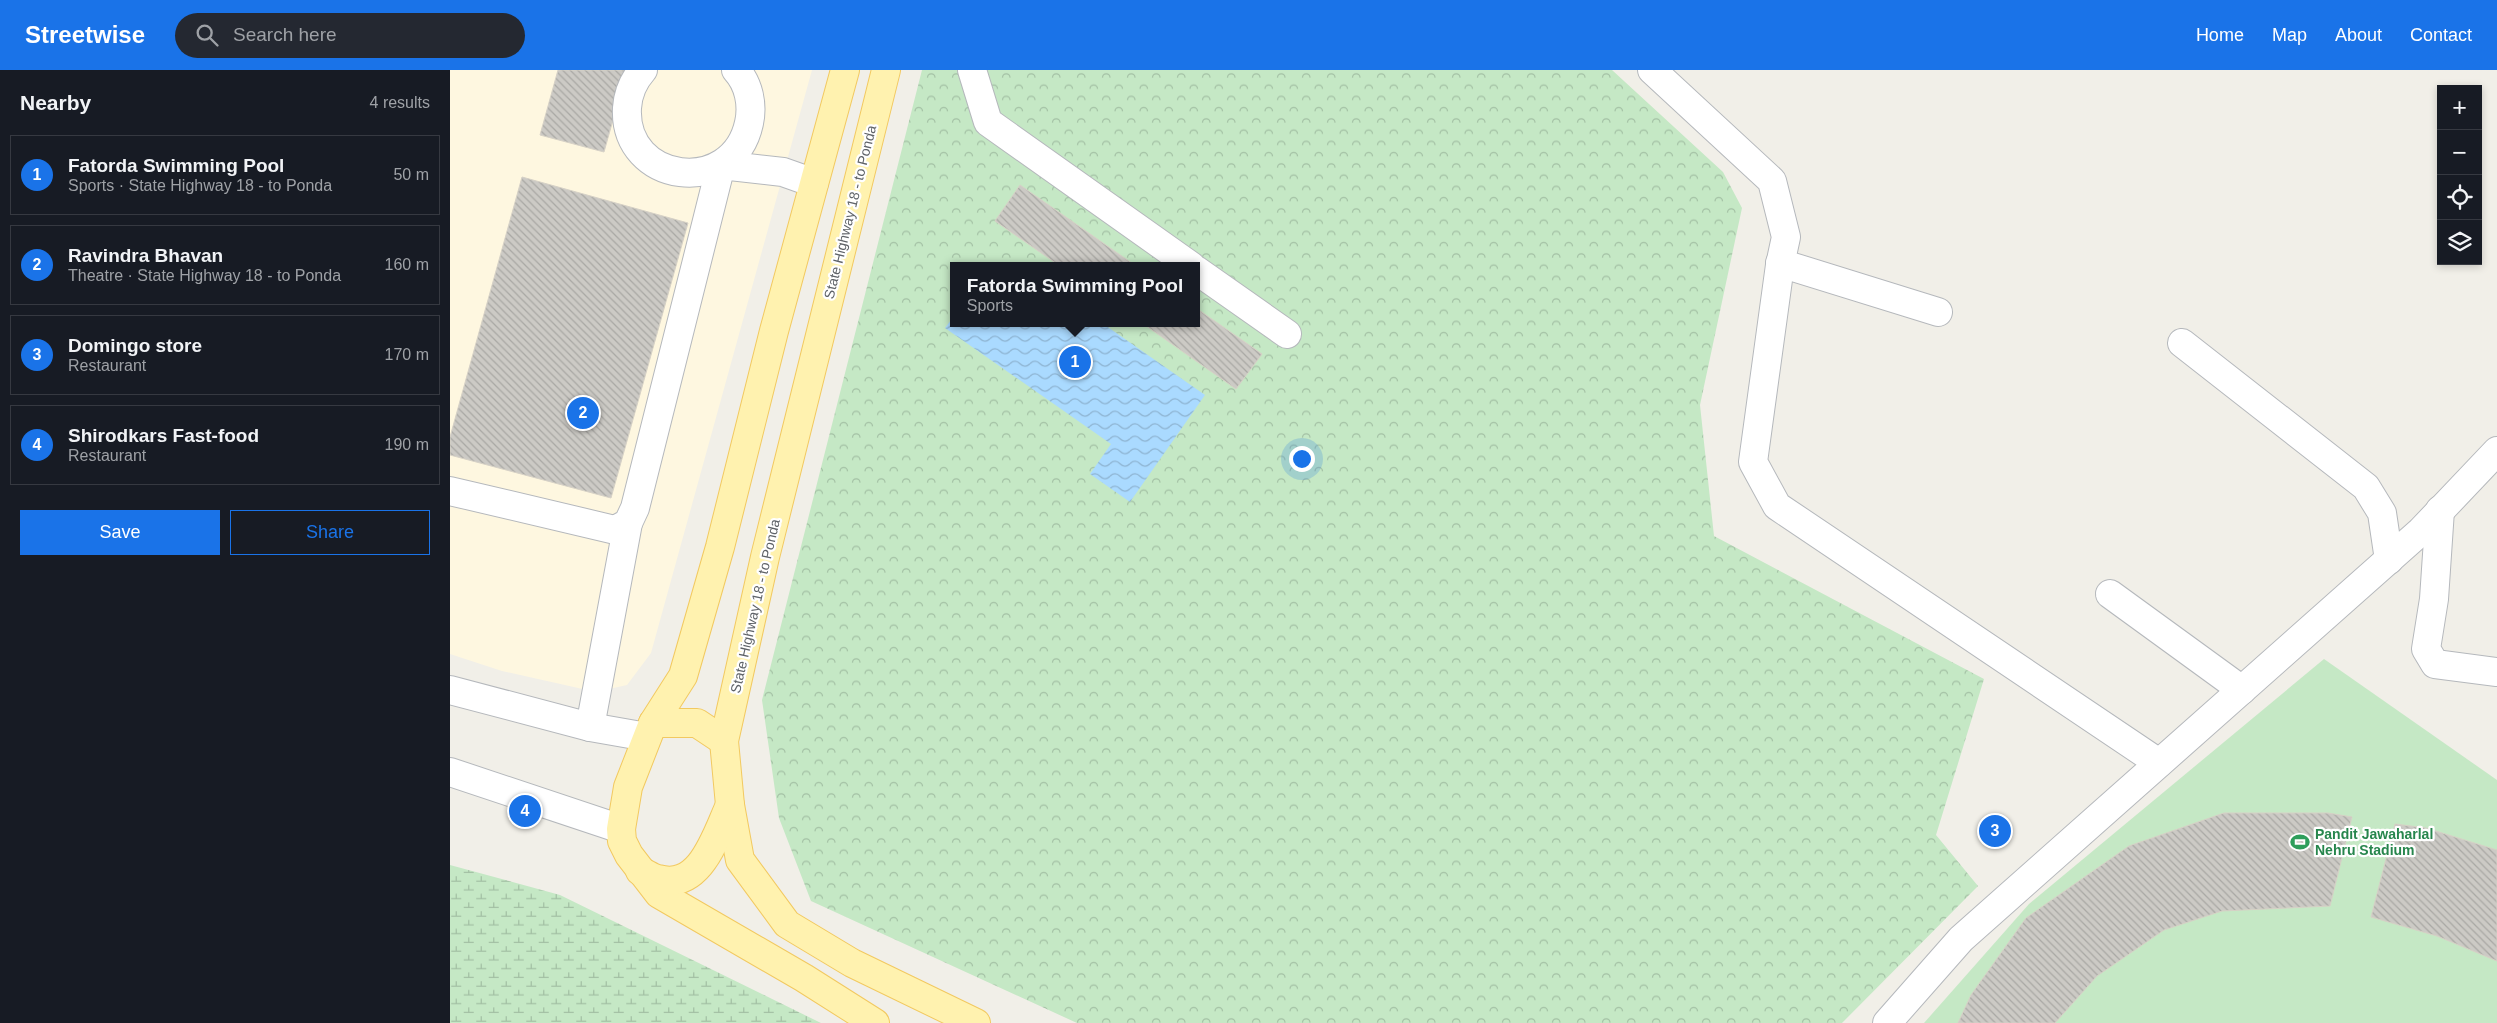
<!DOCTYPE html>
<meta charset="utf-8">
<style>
:root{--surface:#171b24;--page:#242831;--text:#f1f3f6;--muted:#9ea1a6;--line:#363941;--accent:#1a73e8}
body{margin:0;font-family:Helvetica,sans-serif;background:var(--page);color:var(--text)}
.controls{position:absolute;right:15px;top:15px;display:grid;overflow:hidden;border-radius:0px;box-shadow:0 2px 8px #0003}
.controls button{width:45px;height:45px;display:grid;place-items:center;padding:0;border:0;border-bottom:1px solid var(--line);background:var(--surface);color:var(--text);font:25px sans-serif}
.you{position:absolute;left:851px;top:388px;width:18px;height:18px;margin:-12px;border:4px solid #fff;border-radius:50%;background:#1a73e8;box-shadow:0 0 0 8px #1a73e833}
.badge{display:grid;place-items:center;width:32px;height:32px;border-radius:50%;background:var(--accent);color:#fff;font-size:16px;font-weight:700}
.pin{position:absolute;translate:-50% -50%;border:2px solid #fff;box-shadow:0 1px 5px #0006}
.popup{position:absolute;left:500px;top:192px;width:250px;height:65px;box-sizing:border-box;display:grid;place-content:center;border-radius:0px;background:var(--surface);filter:drop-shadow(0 1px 4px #0005);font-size:16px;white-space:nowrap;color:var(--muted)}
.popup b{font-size:19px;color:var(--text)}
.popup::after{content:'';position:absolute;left:50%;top:100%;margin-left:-10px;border:10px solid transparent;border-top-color:var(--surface)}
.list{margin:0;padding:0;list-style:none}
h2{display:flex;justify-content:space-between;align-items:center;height:65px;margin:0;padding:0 20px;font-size:21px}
h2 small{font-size:16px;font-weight:400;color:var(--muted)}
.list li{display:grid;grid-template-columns:32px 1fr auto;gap:15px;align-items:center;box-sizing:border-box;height:80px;margin:0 10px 10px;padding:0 10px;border:1px solid var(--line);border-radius:0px}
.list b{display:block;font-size:19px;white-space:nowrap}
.list p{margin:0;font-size:16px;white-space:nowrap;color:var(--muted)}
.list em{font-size:16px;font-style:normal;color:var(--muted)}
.actions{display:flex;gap:10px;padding:15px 20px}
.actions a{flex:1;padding:11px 0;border:1px solid var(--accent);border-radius:0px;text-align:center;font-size:18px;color:var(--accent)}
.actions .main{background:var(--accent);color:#fff}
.icon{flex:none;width:28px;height:28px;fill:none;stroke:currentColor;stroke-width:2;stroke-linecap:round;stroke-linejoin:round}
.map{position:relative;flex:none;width:2047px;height:953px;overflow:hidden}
header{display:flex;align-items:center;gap:30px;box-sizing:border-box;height:70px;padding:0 25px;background:var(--accent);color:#fff}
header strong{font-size:24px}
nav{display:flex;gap:28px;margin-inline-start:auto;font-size:18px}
.search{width:350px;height:45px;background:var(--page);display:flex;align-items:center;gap:12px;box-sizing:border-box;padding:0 18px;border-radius:28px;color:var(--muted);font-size:19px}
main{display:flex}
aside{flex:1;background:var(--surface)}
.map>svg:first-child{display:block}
.commercial{fill:#fef7e0}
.green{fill:#c5e8c5}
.forest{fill:url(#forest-crowns);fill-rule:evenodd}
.wetland{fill:url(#wetland-marsh)}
.water{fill:url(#water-waves)}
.building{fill:url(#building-back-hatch);stroke:#d6d1c6}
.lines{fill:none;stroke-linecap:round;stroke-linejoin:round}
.minor-casing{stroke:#b5b8bc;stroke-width:30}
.major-casing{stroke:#f2c960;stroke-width:30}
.minor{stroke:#fff;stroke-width:28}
.major{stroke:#fff2af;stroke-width:28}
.labels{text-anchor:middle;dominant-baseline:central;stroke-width:4.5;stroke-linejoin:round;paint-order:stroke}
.street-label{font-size:14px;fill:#5f6368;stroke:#fff}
.leisure-label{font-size:14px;font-weight:bold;fill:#27864d;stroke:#fff;text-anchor:start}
</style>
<header>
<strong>Streetwise</strong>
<div class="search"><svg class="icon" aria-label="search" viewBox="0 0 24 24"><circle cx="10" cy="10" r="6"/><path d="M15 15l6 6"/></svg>Search here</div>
<nav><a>Home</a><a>Map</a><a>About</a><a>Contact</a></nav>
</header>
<main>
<aside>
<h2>Nearby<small>4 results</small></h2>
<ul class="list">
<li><span class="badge">1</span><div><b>Fatorda Swimming Pool</b><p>Sports · State Highway 18 - to Ponda</p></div><em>50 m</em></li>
<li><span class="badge">2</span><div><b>Ravindra Bhavan</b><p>Theatre · State Highway 18 - to Ponda</p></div><em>160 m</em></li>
<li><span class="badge">3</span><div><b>Domingo store</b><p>Restaurant</p></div><em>170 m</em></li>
<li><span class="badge">4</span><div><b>Shirodkars Fast-food</b><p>Restaurant</p></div><em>190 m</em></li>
</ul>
<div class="actions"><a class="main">Save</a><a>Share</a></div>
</aside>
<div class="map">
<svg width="2047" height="953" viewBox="0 0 2047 953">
<defs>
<pattern id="forest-crowns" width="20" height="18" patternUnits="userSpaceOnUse" patternTransform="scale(1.25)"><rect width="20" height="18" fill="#c5e8c5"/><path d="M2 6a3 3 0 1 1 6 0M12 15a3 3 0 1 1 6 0" fill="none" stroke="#a3c0a4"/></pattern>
<pattern id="wetland-marsh" width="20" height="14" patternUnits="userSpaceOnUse" patternTransform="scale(1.25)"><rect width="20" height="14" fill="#c5e8c5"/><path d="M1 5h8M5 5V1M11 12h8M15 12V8" fill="none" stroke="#a3c0a4"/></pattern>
<pattern id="water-waves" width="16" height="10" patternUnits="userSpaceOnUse" patternTransform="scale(1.25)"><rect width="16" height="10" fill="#aadaff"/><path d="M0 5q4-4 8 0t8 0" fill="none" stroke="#8eb4d2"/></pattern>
<pattern id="building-back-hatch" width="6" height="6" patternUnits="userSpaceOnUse" patternTransform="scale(1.25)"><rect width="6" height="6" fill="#cccac5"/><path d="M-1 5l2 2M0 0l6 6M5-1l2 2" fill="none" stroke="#a9a8a4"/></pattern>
</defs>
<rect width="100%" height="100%" fill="#f1efe8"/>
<!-- commercial -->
<polygon class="commercial" points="0,0 362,0 201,583 177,615 146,622 52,601 0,584"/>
<!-- green -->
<polygon class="green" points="1874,589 2047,710 2047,953 1474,953 1579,834"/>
<!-- forest -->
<path class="forest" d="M 472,0 L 1162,0 L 1273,102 L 1292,138 L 1250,335 L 1264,466 L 1534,609 L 1486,765 L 1528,816 L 1392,953 L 627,953 L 361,831 L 329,748 L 312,630 ZM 504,196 L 746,196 L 746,253 L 504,253 Z"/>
<!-- wetland -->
<polygon class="wetland" points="0,795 110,825 371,953 0,953"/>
<!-- water -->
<polygon class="water" points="504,246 504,253 652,253 755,325 680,432 640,404 661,374 495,258"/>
<!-- building -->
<g class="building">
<polygon points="108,0 177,0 154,82 90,65"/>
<polygon points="72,107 238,153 161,428 0,385 0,367"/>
<polygon points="570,115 686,196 610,196 545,151"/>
<polygon points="746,238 812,284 786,319 692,253 746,253"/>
<polygon points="1774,743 1878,743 1902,747 1880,836 1772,841 1714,860 1647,906 1605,953 1508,953 1521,925 1576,848 1679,776"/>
<polygon points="1945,754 1976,758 2047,780 2047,891 1987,866 1921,847"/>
</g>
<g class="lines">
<!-- minor casing -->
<g class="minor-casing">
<g id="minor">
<path d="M 193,0 C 183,11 178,23 177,38 C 173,114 283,128 299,53 C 303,35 299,14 286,0"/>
<polyline points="522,0 538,52 741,196"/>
<polyline points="1202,0 1322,111 1336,167 1330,195 1303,392 1327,436 1709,693"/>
<polyline points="1330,193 1488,242"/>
<polyline points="746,200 837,264"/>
<polyline points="1732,273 1916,417 1932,443 1939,490"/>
<polyline points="0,421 165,460 178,453 185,438 271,95 333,102 364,113"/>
<polyline points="1990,440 1984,529 1976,579 1985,594 2047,602"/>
<polyline points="1660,524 1792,620"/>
<polyline points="0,620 140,657 197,667"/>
<polyline points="140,657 178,453"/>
<polyline points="0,702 171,759"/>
<polyline points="1437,953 1511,869 1971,461 2047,381"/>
</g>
</g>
<!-- major casing -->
<g class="major-casing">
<g id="major">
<polyline points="436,0 315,487 274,671 280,735 290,790 337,854 402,893 526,953"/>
<polyline points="203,653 233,606 270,477 324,261 395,0"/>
<polyline points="274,671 247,653 203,653 178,717 171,759 172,771 179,785 209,824 354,908 425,953"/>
<path d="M 190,801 C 196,803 202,808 208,809 C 251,821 266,765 280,735"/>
</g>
</g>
<!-- minor -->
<use href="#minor" class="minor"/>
<!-- major -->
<use href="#major" class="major"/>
</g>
<!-- icons -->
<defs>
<g id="stadium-bare" transform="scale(1.5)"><path d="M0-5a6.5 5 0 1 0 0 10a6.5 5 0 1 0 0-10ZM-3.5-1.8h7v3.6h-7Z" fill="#2e9e5b" stroke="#fff" stroke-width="2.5" paint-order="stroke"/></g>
</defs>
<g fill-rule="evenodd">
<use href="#stadium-bare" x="1850" y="772"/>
</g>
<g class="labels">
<!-- street labels -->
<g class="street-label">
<text transform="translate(400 142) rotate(-76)">State Highway 18 - to Ponda</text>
<text transform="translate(305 536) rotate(-77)">State Highway 18 - to Ponda</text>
</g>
<!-- leisure labels -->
<g class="leisure-label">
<text x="1865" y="764">Pandit Jawaharlal<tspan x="1865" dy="16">Nehru Stadium</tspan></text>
</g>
</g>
</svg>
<div class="controls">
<button>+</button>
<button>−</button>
<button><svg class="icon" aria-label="locate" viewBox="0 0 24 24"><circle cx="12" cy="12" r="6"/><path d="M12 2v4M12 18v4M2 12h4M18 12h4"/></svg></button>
<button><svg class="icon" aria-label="layers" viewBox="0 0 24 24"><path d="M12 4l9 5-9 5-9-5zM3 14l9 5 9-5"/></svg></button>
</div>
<div class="you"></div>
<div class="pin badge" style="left:625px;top:292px">1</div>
<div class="popup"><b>Fatorda Swimming Pool</b>Sports</div>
<div class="pin badge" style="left:133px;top:343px">2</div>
<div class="pin badge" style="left:1545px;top:761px">3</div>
<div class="pin badge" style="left:75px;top:741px">4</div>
</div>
</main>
